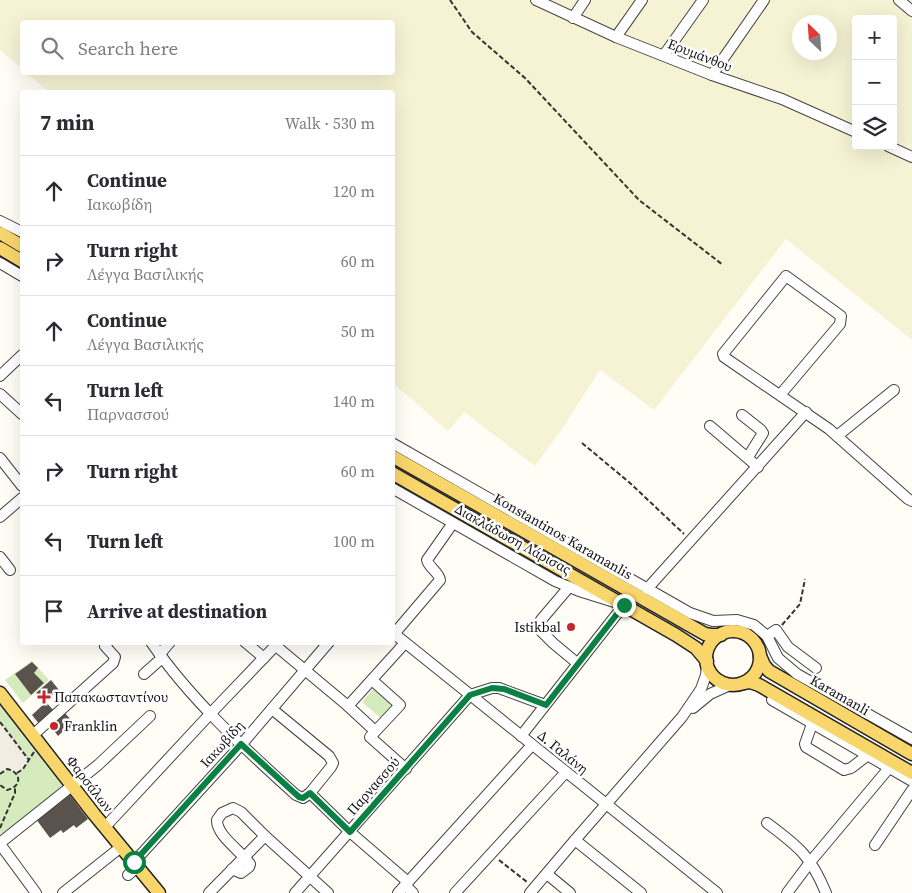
<!DOCTYPE html>
<meta charset="utf-8">
<style>
:root{--surface:#fff;--page:#f7f7f7;--text:#2b2b33;--muted:#7c7c81;--line:#e1e1e2}
body{margin:0;font-family:"Source Serif 4",serif;background:var(--page);color:var(--text)}
.controls{position:absolute;right:15px;top:15px;display:grid;overflow:hidden;border-radius:5px;box-shadow:0 5px 20px #0002}
.controls button{width:45px;height:45px;display:grid;place-items:center;padding:0;border:0;border-bottom:1px solid var(--line);background:var(--surface);color:var(--text);font:25px sans-serif}
.compass{position:absolute;left:792px;top:15px;width:45px;height:45px;border-radius:50%;background:var(--surface);box-shadow:0 5px 20px #0002;rotate:335deg}
.stop{position:absolute;width:15px;height:15px;margin:-11px;border:4px solid #0b8043;border-radius:50%;background:#fff}
.stop.end{background:#0b8043;border-color:#fff;box-shadow:0 1px 5px #0008}
.list{margin:0;padding:0;list-style:none}
h2{display:flex;justify-content:space-between;align-items:center;height:65px;margin:0;padding:0 20px;font-size:21px}
h2 small{font-size:16px;font-weight:400;color:var(--muted)}
.list li{display:grid;grid-template-columns:32px 1fr auto;gap:15px;align-items:center;box-sizing:border-box;height:70px;padding:0 20px;border-top:1px solid var(--line)}
.list b{display:block;font-size:19px;white-space:nowrap}
.list p{margin:0;font-size:16px;white-space:nowrap;color:var(--muted)}
.list em{font-size:16px;font-style:normal;color:var(--muted)}
.icon{flex:none;width:28px;height:28px;fill:none;stroke:currentColor;stroke-width:2;stroke-linecap:round;stroke-linejoin:round}
.map{position:relative;flex:none;width:912px;height:893px;overflow:hidden}
.search{position:absolute;background:var(--surface);box-shadow:0 5px 20px #0002;left:20px;top:20px;width:375px;height:55px;display:flex;align-items:center;gap:12px;box-sizing:border-box;padding:0 18px;border-radius:5px;color:var(--muted);font-size:19px}
.panel{position:absolute;background:var(--surface);box-shadow:0 5px 20px #0002;left:20px;top:90px;width:375px;height:555px;border-radius:5px}
.map>svg:first-child{display:block}
.farmland{fill:#f6f3d4;fill-rule:evenodd}
.green{fill:#d5ebbd}
.plaza{fill:#f1ede2}
.building{fill:#5a524d}
.lines{fill:none;stroke-linecap:round;stroke-linejoin:round}
.minor-casing{stroke:#444;stroke-width:12}
.major-casing{stroke:#222;stroke-width:15}
.path{stroke:#333;stroke-width:2;stroke-dasharray:5 2.5;stroke-linecap:butt}
.minor{stroke:#fff;stroke-width:10}
.major{stroke:#f9d66b;stroke-width:12}
.route{stroke:#0b8043;stroke-width:6}
.poi-dot{fill:#c4262e;stroke:#fff;stroke-width:2}
.labels{text-anchor:middle;dominant-baseline:central;stroke-width:5;stroke-linejoin:round;paint-order:stroke}
.street-label{font-size:14px;fill:#111;stroke:#fff}
.poi-label{font-size:14px;fill:#111;stroke:#fff;text-anchor:start}
</style>
<div class="map">
<svg width="912" height="893" viewBox="0 0 912 893">
<rect width="100%" height="100%" fill="#fffdf5"/>
<!-- farmland -->
<path class="farmland" d="M 0,0 L 912,0 L 912,340 L 786,239 L 654,410 L 600,370 L 562,429 L 535,466 L 464,412 L 448,431 L 393,383 L 392,92 L 49,92 L 26,73 L 392,72 L 392,22 L 22,22 L 22,69 L 0,50 ZM 856,19 L 893,19 L 893,146 L 856,146 ZM 800,22 L 830,22 L 830,52 L 800,52 Z"/>
<!-- green -->
<g class="green">
<polygon points="32,661 49,680 23,703 5,680"/>
<polygon points="380,681 402,701 384,721 362,702"/>
<polygon points="0,701 67,787 4,838 0,833"/>
</g>
<!-- plaza -->
<polygon class="plaza" points="0,722 29,760 23,769 16,773 13,770 7,769 0,774"/>
<!-- building -->
<g class="building">
<polygon points="32,662 38,668 34,673 44,683 31,695 15,674"/>
<polygon points="51,680 59,690 44,702 36,693"/>
<polygon points="46,702 55,712 40,725 32,715"/>
<polygon points="64,712 73,722 58,736 50,725"/>
<polygon points="69,794 88,819 76,828 74,825 63,833 61,830 50,838 36,819"/>
</g>
<g class="lines">
<!-- minor casing -->
<g class="minor-casing">
<g id="minor">
<polyline points="536,0 616,37 712,75 782,99 856,132"/>
<polyline points="899,0 912,11"/>
<polyline points="573,18 585,0"/>
<polyline points="616,37 642,0"/>
<polyline points="664,55 703,0"/>
<polyline points="712,75 764,0"/>
<polyline points="888,146 912,157"/>
<polyline points="0,221 22,232"/>
<polyline points="0,263 22,276"/>
<polyline points="0,376 22,355"/>
<polyline points="0,394 22,414"/>
<polyline points="780,395 840,324 841,316 786,276 723,354 724,357 829,429 908,499 912,501"/>
<polyline points="742,415 761,430 763,433 748,457"/>
<polyline points="710,426 758,467"/>
<polyline points="837,436 894,390"/>
<polyline points="392,443 690,613 713,621 737,620 754,625 767,636 778,658 797,674 912,739"/>
<polyline points="0,458 22,486"/>
<polyline points="392,488 555,581 579,591 624,605 521,736"/>
<polyline points="0,517 22,498"/>
<polyline points="0,557 10,570"/>
<polyline points="569,587 541,620 541,631 553,643 577,663"/>
<polyline points="647,589 806,412"/>
<polyline points="392,632 717,893"/>
<path d="M 394,634 L 440,580 C 439,572 429,568 427,560 L 453,523"/>
<polyline points="767,636 776,630 788,647 816,668"/>
<path d="M 151,642 C 191,700 244,748 296,795 L 303,798 L 310,793 L 331,767 L 333,763 L 329,756 L 272,709"/>
<polyline points="245,642 264,658"/>
<polyline points="276,646 348,706 375,731"/>
<polyline points="160,654 170,642"/>
<polyline points="144,674 162,658"/>
<polyline points="372,680 400,705 370,737 406,769"/>
<polyline points="772,700 912,781"/>
<polyline points="348,706 405,643"/>
<polyline points="693,708 710,694 730,685"/>
<polyline points="812,724 805,744 806,747 844,770 851,768 868,755"/>
<polyline points="33,735 113,663 115,657 105,646 108,642"/>
<polyline points="310,793 350,832 408,882"/>
<path d="M 767,823 C 798,846 811,856 826,893"/>
<polyline points="105,827 211,713 279,642"/>
<polyline points="575,840 641,893"/>
<polyline points="0,843 98,765 150,716"/>
<polyline points="0,844 36,893"/>
<polyline points="875,845 912,790"/>
<polyline points="134,862 241,745 329,642"/>
<path d="M 232,869 L 241,873 L 249,867 L 250,864 C 241,851 216,835 217,820 L 222,813 L 233,808 L 241,812 L 265,836 L 328,893"/>
<polyline points="547,874 570,893"/>
<polyline points="128,875 137,867"/>
<polyline points="405,885 413,893"/>
<polyline points="63,893 121,847"/>
<polyline points="209,893 265,836"/>
<polyline points="295,893 470,695 492,688 499,688 545,705"/>
<polyline points="398,893 532,745"/>
<polyline points="455,893 566,772"/>
<polyline points="530,893 575,840 682,717 701,689 706,675 707,665"/>
<polyline points="787,893 811,861 889,768"/>
</g>
</g>
<!-- major casing -->
<g class="major-casing">
<g id="major">
<polyline points="0,233 22,246"/>
<polyline points="0,248 22,261"/>
<polyline points="392,456 705,634 711,635 721,635"/>
<polyline points="392,473 676,635 696,648 707,661"/>
<circle cx="733" cy="658" r="27"/>
<polyline points="760,656 764,665 769,671 912,754"/>
<polyline points="743,683 750,682 759,685 912,773"/>
<polyline points="0,693 94,814 159,893"/>
</g>
</g>
<!-- path -->
<g class="path">
<polyline points="450,0 472,32 525,78 639,200 723,265"/>
<polyline points="582,443 630,483 684,534"/>
<polyline points="782,625 800,604 805,579"/>
<polyline points="0,722 29,760"/>
<polyline points="17,773 23,769 34,752"/>
<path d="M 0,774 L 7,769 C 22,772 22,787 7,790 L 0,785"/>
<polyline points="0,828 15,793 15,787"/>
<polyline points="499,860 527,882"/>
</g>
<!-- minor -->
<use href="#minor" class="minor"/>
<!-- major -->
<use href="#major" class="major"/>
</g>
<g class="lines">
<!-- route -->
<polyline class="route" points="134,862 241,744 299,797 303,798 310,793 350,832 470,695 492,688 504,689 546,705 624,605"/>
</g>
<!-- markers -->
<g class="poi-dot">
<circle cx="571" cy="627" r="5"/>
<path d="M41.5 689.5h5v5h5v5h-5v5h-5v-5h-5v-5h5z"/>
<circle cx="54" cy="726" r="5"/>
</g>
<g class="labels">
<!-- street labels -->
<g class="street-label">
<text transform="translate(700 55) rotate(21)">Ερυμάνθου</text>
<text transform="translate(563 536) rotate(30)">Κonstantinos Karamanlis</text>
<text transform="translate(513 539) rotate(29)">Διακλάδωση Λάρισας</text>
<text transform="translate(840 695) rotate(30)">Karamanli</text>
<text transform="translate(222 744) rotate(-48)">Ιακωβίδη</text>
<text transform="translate(563 752) rotate(39)">Δ. Γαλάνη</text>
<text transform="translate(90 784) rotate(52)">Φαρσάλων</text>
<text transform="translate(373 786) rotate(-49)">Παρνασσού</text>
</g>
<!-- poi labels -->
<g class="poi-label">
<text x="561" y="627" text-anchor="end">Istikbal</text>
<text x="54" y="697">Παπακωσταντίνου</text>
<text x="64" y="726">Franklin</text>
</g>
</g>
</svg>
<div class="controls">
<button>+</button>
<button>−</button>
<button><svg class="icon" aria-label="layers" viewBox="0 0 24 24"><path d="M12 4l9 5-9 5-9-5zM3 14l9 5 9-5"/></svg></button>
</div>
<svg class="compass" viewBox="-18 -18 36 36"><path d="M0-13l5 13h-10z" fill="#e53935"/><path d="M0 13l5-13h-10z" fill="#7c7c81"/></svg>
<div class="stop" style="left:134px;top:862px"></div>
<div class="stop end" style="left:624px;top:605px"></div>
<div class="search"><svg class="icon" aria-label="search" viewBox="0 0 24 24"><circle cx="10" cy="10" r="6"/><path d="M15 15l6 6"/></svg>Search here</div>
<section class="panel">
<h2>7 min<small>Walk · 530 m</small></h2>
<ul class="list">
<li><svg class="icon" aria-label="ahead" viewBox="0 0 24 24"><path d="M12 20V5M6 11l6-6 6 6"/></svg><div><b>Continue</b><p>Ιακωβίδη</p></div><em>120 m</em></li>
<li><svg class="icon" aria-label="right" viewBox="0 0 24 24"><path d="M7 20v-9h11M14 6l5 5-5 5"/></svg><div><b>Turn right</b><p>Λέγγα Βασιλικής</p></div><em>60 m</em></li>
<li><svg class="icon" aria-label="ahead" viewBox="0 0 24 24"><path d="M12 20V5M6 11l6-6 6 6"/></svg><div><b>Continue</b><p>Λέγγα Βασιλικής</p></div><em>50 m</em></li>
<li><svg class="icon" aria-label="left" viewBox="0 0 24 24"><path d="M17 20v-9H6M10 6l-5 5 5 5"/></svg><div><b>Turn left</b><p>Παρνασσού</p></div><em>140 m</em></li>
<li><svg class="icon" aria-label="right" viewBox="0 0 24 24"><path d="M7 20v-9h11M14 6l5 5-5 5"/></svg><div><b>Turn right</b></div><em>60 m</em></li>
<li><svg class="icon" aria-label="left" viewBox="0 0 24 24"><path d="M17 20v-9H6M10 6l-5 5 5 5"/></svg><div><b>Turn left</b></div><em>100 m</em></li>
<li><svg class="icon" aria-label="arrive" viewBox="0 0 24 24"><path d="M6 21V4h12l-3 4 3 4H6"/></svg><div><b>Arrive at destination</b></div></li>
</ul>
</section>
</div>
